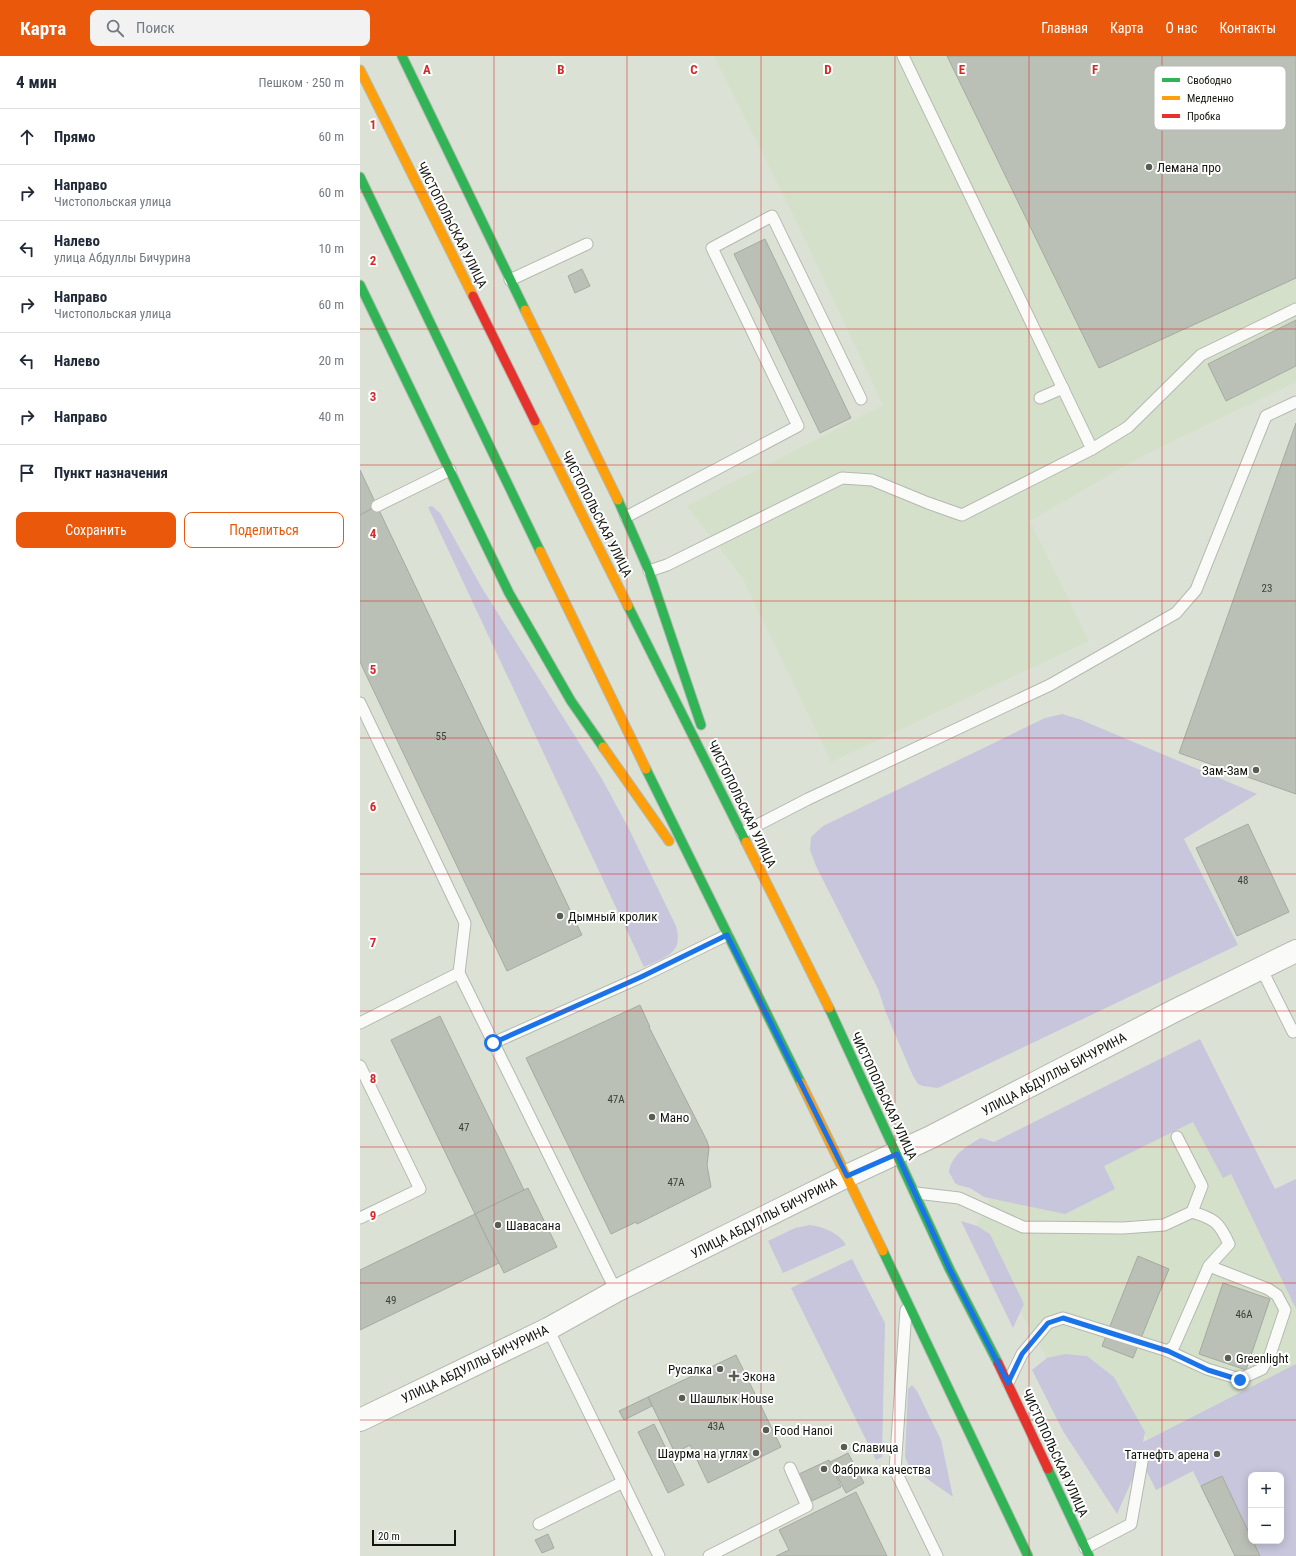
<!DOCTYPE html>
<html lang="ru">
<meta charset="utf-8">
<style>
:root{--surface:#fff;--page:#f2f2f3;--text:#1f2937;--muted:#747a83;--line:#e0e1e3;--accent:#ea580c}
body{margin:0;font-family:"Roboto Condensed",sans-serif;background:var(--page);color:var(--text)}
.controls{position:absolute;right:12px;bottom:12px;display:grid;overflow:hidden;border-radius:8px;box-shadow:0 2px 10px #0003}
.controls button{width:36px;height:36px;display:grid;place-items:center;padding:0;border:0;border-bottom:1px solid var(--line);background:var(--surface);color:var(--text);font:20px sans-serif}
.scale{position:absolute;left:12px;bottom:10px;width:84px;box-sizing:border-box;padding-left:4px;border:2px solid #12160e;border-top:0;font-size:11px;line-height:14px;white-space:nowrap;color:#12160e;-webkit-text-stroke:3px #fff;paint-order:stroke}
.stop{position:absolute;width:12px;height:12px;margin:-9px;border:3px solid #1a73e8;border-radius:50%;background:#fff}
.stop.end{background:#1a73e8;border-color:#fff;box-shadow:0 1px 4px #0008}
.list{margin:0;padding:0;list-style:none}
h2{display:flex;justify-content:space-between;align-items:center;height:52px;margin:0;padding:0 16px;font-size:17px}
h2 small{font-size:13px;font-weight:400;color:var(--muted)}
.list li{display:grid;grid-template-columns:26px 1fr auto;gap:12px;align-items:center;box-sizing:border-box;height:56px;padding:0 16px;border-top:1px solid var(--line)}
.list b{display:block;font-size:15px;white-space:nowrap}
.list p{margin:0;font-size:13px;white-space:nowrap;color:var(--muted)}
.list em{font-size:13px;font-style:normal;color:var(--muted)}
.actions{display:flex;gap:8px;padding:12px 16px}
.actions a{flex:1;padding:9px 0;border:1px solid var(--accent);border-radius:8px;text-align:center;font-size:14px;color:var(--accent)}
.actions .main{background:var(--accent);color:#fff}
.icon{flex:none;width:22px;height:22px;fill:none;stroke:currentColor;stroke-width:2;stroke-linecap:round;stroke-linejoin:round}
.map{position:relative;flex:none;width:936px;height:1500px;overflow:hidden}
header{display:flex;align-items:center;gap:24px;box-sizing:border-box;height:56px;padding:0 20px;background:var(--accent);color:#fff}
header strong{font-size:19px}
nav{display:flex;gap:22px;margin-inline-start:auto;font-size:14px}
.search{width:280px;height:36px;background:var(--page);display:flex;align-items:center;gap:10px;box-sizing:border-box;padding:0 14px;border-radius:8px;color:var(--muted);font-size:15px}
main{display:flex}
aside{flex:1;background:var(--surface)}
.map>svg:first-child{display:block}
.built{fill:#d4e0c9}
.green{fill:#c7c6dc;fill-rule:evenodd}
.building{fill:#bbc0b6;stroke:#a5aaa1}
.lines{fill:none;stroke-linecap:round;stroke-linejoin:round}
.lane-casing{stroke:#b4b9b0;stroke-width:13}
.street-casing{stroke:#b4b9b0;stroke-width:24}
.fast-casing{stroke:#b4b9b0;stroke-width:11}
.slow-casing{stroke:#b4b9b0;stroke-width:11}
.jam-casing{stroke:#b4b9b0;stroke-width:11}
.lane{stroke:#fafbf9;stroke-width:11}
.street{stroke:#fafbf9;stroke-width:22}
.fast{stroke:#30b455;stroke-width:9}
.slow{stroke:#ff9f0a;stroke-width:9}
.jam{stroke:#e5322d;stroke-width:9}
.route{stroke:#1a73e8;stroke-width:5}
.grid{fill:none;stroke:#d62828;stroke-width:1;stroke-opacity:0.55}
.poi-dot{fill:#585d54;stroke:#fff;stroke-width:1.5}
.labels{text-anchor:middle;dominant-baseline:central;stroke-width:4;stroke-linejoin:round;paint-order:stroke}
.number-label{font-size:11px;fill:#3c4038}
.poi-label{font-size:13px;fill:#12160e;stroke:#fff;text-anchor:start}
.street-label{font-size:13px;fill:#12160e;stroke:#fff}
.key{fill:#fff;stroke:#b8b9b7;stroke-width:1}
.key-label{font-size:11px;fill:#12160e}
.grid-label{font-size:13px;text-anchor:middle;font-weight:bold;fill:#d62828;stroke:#fff;stroke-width:4;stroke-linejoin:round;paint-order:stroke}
</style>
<header>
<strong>Карта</strong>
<div class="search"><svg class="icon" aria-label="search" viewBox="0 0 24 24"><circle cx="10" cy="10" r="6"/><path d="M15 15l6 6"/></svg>Поиск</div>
<nav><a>Главная</a><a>Карта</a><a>О нас</a><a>Контакты</a></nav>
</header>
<main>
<aside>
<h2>4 мин<small>Пешком · 250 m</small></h2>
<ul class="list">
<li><svg class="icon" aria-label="ahead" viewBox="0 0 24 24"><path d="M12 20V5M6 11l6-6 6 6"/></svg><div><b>Прямо</b></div><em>60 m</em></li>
<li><svg class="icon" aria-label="right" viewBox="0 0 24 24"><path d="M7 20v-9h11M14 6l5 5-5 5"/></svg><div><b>Направо</b><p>Чистопольская улица</p></div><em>60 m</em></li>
<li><svg class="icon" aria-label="left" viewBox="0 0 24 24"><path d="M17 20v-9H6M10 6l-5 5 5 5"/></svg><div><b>Налево</b><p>улица Абдуллы Бичурина</p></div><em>10 m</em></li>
<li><svg class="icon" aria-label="right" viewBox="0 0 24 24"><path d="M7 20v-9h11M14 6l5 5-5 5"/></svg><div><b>Направо</b><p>Чистопольская улица</p></div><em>60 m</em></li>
<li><svg class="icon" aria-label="left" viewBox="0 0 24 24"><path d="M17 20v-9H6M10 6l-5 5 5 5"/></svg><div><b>Налево</b></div><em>20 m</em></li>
<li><svg class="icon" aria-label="right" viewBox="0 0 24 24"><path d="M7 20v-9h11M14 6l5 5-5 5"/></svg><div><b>Направо</b></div><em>40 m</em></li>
<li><svg class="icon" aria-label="arrive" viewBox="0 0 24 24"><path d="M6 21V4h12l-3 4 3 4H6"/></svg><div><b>Пункт назначения</b></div></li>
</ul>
<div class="actions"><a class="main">Сохранить</a><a>Поделиться</a></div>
</aside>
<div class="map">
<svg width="936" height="1500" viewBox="0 0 936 1500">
<rect width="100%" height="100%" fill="#dbe2d5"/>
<!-- built -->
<g class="built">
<polygon points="354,0 936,0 936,326 782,400 670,465 729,585 471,706 382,521 327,450 523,349 440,173"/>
<polygon points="833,1066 870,1118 936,1253 936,1308 787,1383 754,1321 727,1300 705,1298 687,1302 661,1257 664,1248 617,1170 630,1142 705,1157 744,1110"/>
</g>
<!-- green -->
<g class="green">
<path d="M 72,450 L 80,457 L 122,532 L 242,723 L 269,773 L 316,870 C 324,898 305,901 284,911 L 68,451 Z"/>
<polygon points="702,658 719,663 897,738 824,783 878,889 578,1032 563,1030 558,1028 553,1020 526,957 518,933 456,810 450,794 451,781 463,770 685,662"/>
<path d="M 840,983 L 915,1133 L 936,1123 L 936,1253 L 871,1118 L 863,1122 L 833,1066 L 744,1110 L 755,1133 L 705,1158 L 624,1141 L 610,1132 L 598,1129 L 595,1127 L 589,1116 C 591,1099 608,1089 621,1082 L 634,1086 Z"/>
<polygon points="601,1165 617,1170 630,1178 664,1248 653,1272"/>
<path d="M 450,1169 C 464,1171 479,1177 486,1189 L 423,1217 L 408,1185 L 435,1172 Z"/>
<polygon points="492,1203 525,1267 522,1401 516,1404 431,1232"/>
<path d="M 705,1298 L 727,1300 L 754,1321 L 785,1376 L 783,1386 L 936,1308 L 936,1500 L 875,1500 L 833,1415 L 796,1434 L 779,1400 L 773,1422 L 757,1458 L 703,1375 L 672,1314 L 687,1302 ZM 891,1419 L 921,1419 L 921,1485 L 891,1485 Z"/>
<polygon points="552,1329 557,1335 581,1384 593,1441 549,1410 545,1401 548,1333"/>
</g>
<!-- building -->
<g class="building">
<polygon points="587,0 936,0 936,222 739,312"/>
<polygon points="405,183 491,362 460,377 374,198"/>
<polygon points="222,213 230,230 215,237 208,220"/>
<polygon points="936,264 936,310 866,345 848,308"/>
<polygon points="936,367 936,738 819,697"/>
<polygon points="0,414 17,450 0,459"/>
<polygon points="17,450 222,879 147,915 0,606 0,459"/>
<polygon points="888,768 929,856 877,880 836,792"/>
<polygon points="280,949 290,971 289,971 347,1085 349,1092 347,1109 351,1131 277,1168 276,1166 251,1178 166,1002"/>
<polygon points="80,960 164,1134 115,1158 31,984"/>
<polygon points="168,1132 197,1191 144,1217 115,1158"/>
<polygon points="115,1158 139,1207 0,1274 0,1214"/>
<polygon points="778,1200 809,1213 773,1302 742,1290"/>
<polygon points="863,1227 910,1243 886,1314 839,1298"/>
<polygon points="376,1299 421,1391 348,1427 330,1389 315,1397 288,1341"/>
<polygon points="288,1341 292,1350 264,1364 259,1355"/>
<polygon points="294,1368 324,1429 308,1437 278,1376"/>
<polygon points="488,1397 504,1427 486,1437 470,1406"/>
<polygon points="469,1404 481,1431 452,1445 439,1418"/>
<polygon points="862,1420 891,1481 891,1485 893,1485 900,1500 875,1500 841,1430"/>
<polygon points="496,1436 527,1500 416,1500 429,1494 419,1474"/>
<polygon points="188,1478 194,1492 182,1497 175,1484"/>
</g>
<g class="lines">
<!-- lane casing -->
<g class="lane-casing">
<g id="lane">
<polyline points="150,224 227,188"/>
<polyline points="680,342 703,332"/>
<polyline points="732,393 768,371 841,299 936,253"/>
<polyline points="17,450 90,414"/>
<polyline points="266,461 438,370 352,192 412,160 501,343"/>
<polyline points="289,515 307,509 482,422 512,424 568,447 602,459 732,393 543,0"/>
<polyline points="0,647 105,867 99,917 256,1235"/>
<polyline points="382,777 448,743 690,629 816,557 836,534 906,360 936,346"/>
<polyline points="901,912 933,976 936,974"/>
<polyline points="0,967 99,917"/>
<polyline points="133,987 281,921 367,879"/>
<polyline points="0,1010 60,1133 0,1162"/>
<polyline points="817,1081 842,1130 832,1156"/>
<path d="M 556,1137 L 599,1142 L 663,1171 L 763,1172 L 804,1169 L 832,1156 C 855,1163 859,1166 869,1188 L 849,1210 L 814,1290 L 808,1295 L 703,1262 L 688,1267 L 662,1298 L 648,1327"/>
<polyline points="546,1254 535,1414 577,1500"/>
<polyline points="188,1273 299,1500"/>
<polyline points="808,1295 847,1313 880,1323 902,1313 910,1299 925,1254 917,1239 908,1233 849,1210"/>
<polyline points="179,1468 263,1426"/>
<polyline points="725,1492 771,1468 782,1406"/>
<polyline points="349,1500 447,1450 430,1412"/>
</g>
</g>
<!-- street casing -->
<g class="street-casing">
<polyline id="street" points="0,1364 188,1273 256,1235 487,1120 571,1081 814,955 936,895"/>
</g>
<!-- fast casing -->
<g class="fast-casing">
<g id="fast">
<polyline points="42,0 165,254"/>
<polyline points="0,121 180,495"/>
<polyline points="0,229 149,537 211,645 243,691"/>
<polyline points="258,444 289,515 341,669"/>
<polyline points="268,550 386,786"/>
<polyline points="286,713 441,1027"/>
<polyline points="469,952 590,1214 638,1307"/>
<polyline points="523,1195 668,1500"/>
<polyline points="688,1413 729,1500"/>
</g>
</g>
<!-- slow casing -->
<g class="slow-casing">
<g id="slow">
<polyline points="0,14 113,240"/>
<polyline points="165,254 258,444"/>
<polyline points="175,365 268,550"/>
<polyline points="180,495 286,713"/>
<polyline points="243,691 309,785"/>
<polyline points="386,786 469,952"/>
<polyline points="441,1027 523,1195"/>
</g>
</g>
<!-- jam casing -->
<g class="jam-casing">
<g id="jam">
<polyline points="113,240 175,365"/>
<polyline points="638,1307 688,1413"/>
</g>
</g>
<!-- lane -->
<use href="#lane" class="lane"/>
<!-- street -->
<use href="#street" class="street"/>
<!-- fast -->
<use href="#fast" class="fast"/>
<!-- slow -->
<use href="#slow" class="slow"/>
<!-- jam -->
<use href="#jam" class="jam"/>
</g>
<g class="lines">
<!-- route -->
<polyline class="route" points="133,987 281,921 367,879 487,1120 537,1098 590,1214 648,1327 662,1298 688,1267 703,1262 808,1295 848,1314 880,1324"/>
</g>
<!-- grid -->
<path class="grid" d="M 134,0 L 134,1500M 267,0 L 267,1500M 401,0 L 401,1500M 535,0 L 535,1500M 669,0 L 669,1500M 802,0 L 802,1500M 0,136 L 936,136M 0,273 L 936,273M 0,409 L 936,409M 0,545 L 936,545M 0,682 L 936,682M 0,818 L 936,818M 0,955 L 936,955M 0,1091 L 936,1091M 0,1227 L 936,1227M 0,1364 L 936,1364"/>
<!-- markers -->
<g class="poi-dot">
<circle cx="789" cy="111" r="4"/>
<circle cx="896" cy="714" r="4"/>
<circle cx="200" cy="860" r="4"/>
<circle cx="292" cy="1061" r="4"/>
<circle cx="138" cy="1169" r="4"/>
<circle cx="868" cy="1302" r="4"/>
<circle cx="360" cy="1313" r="4"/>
<path d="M372 1314h4v4h4v4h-4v4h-4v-4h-4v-4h4z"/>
<circle cx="322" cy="1342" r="4"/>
<circle cx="406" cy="1374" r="4"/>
<circle cx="484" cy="1391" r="4"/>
<circle cx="396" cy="1397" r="4"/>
<circle cx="857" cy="1398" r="4"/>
<circle cx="464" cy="1413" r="4"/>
</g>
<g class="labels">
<!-- number labels -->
<g class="number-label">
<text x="907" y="532">23</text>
<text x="81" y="680">55</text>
<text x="883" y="824">48</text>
<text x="256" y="1043">47А</text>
<text x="104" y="1071">47</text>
<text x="316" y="1126">47А</text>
<text x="31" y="1244">49</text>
<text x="884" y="1258">46А</text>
<text x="356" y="1370">43А</text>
</g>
<!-- poi labels -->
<g class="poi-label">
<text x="797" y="111">Лемана про</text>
<text x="888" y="714" text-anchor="end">Зам-Зам</text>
<text x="208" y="860">Дымный кролик</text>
<text x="300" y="1061">Мано</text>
<text x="146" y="1169">Шавасана</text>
<text x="876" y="1302">Greenlight</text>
<text x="352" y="1313" text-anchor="end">Русалка</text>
<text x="382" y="1320">Экона</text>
<text x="330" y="1342">Шашлык House</text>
<text x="414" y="1374">Food Hanoi</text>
<text x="492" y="1391">Славица</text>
<text x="388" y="1397" text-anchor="end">Шаурма на углях</text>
<text x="849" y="1398" text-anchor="end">Татнефть арена</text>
<text x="472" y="1413">Фабрика качества</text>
</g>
<!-- street labels -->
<g class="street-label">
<text transform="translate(92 169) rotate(63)">ЧИСТОПОЛЬСКАЯ УЛИЦА</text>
<text transform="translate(237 458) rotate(63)">ЧИСТОПОЛЬСКАЯ УЛИЦА</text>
<text transform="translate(382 748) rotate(64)">ЧИСТОПОЛЬСКАЯ УЛИЦА</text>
<text transform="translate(694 1018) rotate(-28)">УЛИЦА АБДУЛЛЫ БИЧУРИНА</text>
<text transform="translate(524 1040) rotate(65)">ЧИСТОПОЛЬСКАЯ УЛИЦА</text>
<text transform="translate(404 1162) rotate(-27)">УЛИЦА АБДУЛЛЫ БИЧУРИНА</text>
<text transform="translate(115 1308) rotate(-26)">УЛИЦА АБДУЛЛЫ БИЧУРИНА</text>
<text transform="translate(695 1397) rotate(65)">ЧИСТОПОЛЬСКАЯ УЛИЦА</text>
</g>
</g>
<!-- legend -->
<rect x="794" y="10" width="132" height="64" rx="6" class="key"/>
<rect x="802" y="22" width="18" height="4" fill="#30b455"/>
<rect x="802" y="40" width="18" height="4" fill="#ff9f0a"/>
<rect x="802" y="58" width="18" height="4" fill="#e5322d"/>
<g class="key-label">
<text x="827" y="28">Свободно</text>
<text x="827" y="46">Медленно</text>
<text x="827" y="64">Пробка</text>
</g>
<g class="grid-label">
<text x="67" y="18">A</text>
<text x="201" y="18">B</text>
<text x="334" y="18">C</text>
<text x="468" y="18">D</text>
<text x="602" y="18">E</text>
<text x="735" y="18">F</text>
<text x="13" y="73">1</text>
<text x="13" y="209">2</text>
<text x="13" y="345">3</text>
<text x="13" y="482">4</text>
<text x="13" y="618">5</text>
<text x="13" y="755">6</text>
<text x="13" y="891">7</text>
<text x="13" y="1027">8</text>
<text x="13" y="1164">9</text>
</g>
</svg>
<div class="controls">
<button>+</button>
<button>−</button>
</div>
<div class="scale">20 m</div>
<div class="stop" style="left:133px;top:987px"></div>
<div class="stop end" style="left:880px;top:1324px"></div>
</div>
</main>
